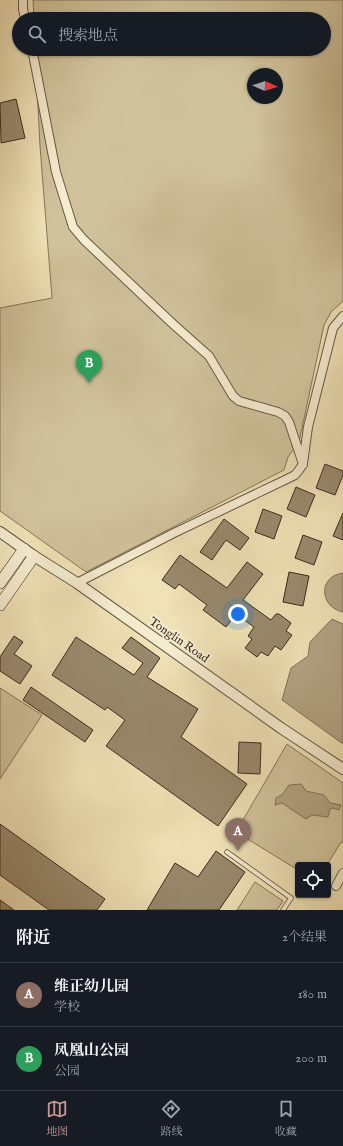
<!DOCTYPE html>
<html lang="zh">
<meta charset="utf-8">
<style>
:root{--surface:#171b24;--page:#20242c;--text:#f1f3f6;--muted:#9ea1a6;--line:#363941;--accent:#c59692}
body{margin:0;font-family:"IM FELL English","Noto Serif SC",serif;background:var(--page);color:var(--text)}
.controls{position:absolute;right:12px;bottom:12px;display:grid;overflow:hidden;border-radius:4px;box-shadow:0 1px 3px #0004}
.controls button{width:36px;height:36px;display:grid;place-items:center;padding:0;border:0;border-bottom:1px solid var(--line);background:var(--surface);color:var(--text);font:20px sans-serif}
.compass{position:absolute;left:247px;top:68px;width:36px;height:36px;border-radius:50%;background:var(--surface);box-shadow:0 1px 3px #0004;rotate:93deg}
.you{position:absolute;left:238px;top:614px;width:14px;height:14px;margin:-10px;border:3px solid #fff;border-radius:50%;background:#1a73e8;box-shadow:0 0 0 6px #1a73e833}
.badge{display:grid;place-items:center;width:26px;height:26px;border-radius:50%;background:var(--accent);color:#fff;font-size:13px;font-weight:700}
.pin{position:absolute;translate:-50% -33px;filter:drop-shadow(0 1px 2px #0008)}
.pin::after{content:'';position:absolute;top:21px;width:14px;height:12px;background:inherit;clip-path:polygon(0 0,100% 0,50% 100%)}
.list{margin:0;padding:0;list-style:none}
h2{display:flex;justify-content:space-between;align-items:center;height:52px;margin:0;padding:0 16px;font-size:17px}
h2 small{font-size:13px;font-weight:400;color:var(--muted)}
.list li{display:grid;grid-template-columns:26px 1fr auto;gap:12px;align-items:center;box-sizing:border-box;height:64px;padding:0 16px;border-top:1px solid var(--line)}
.list b{display:block;font-size:15px;white-space:nowrap}
.list p{margin:0;font-size:13px;white-space:nowrap;color:var(--muted)}
.list em{font-size:13px;font-style:normal;color:var(--muted)}
.icon{flex:none;width:22px;height:22px;fill:none;stroke:currentColor;stroke-width:2;stroke-linecap:round;stroke-linejoin:round}
.map{position:relative;flex:none;width:343px;height:910px;overflow:hidden}
.search{position:absolute;background:var(--surface);box-shadow:0 1px 3px #0004;left:12px;right:12px;top:12px;height:44px;display:flex;align-items:center;gap:10px;box-sizing:border-box;padding:0 14px;border-radius:22px;color:var(--muted);font-size:15px}
.sheet{height:180px;background:var(--surface)}
nav{display:flex;justify-content:space-around;align-items:center;box-sizing:border-box;height:56px;border-top:1px solid var(--line);background:var(--surface);font-size:11px;color:var(--muted)}
nav a{display:grid;justify-items:center;gap:2px}
nav .on{color:var(--accent)}
.map>svg:first-child{display:block}
.green{fill:#d0c39c;stroke:#85765d;fill-rule:evenodd}
.water{fill:#b1a382;stroke:#81735a}
.building{fill:#988a6d;stroke:#3a2a1e}
.lines{fill:none;stroke-linecap:round;stroke-linejoin:round}
.service-casing{stroke:#675844;stroke-width:5.5}
.minor-casing{stroke:#675844;stroke-width:10}
.tertiary-casing{stroke:#675844;stroke-width:12}
.secondary-casing{stroke:#3a2a1e;stroke-width:12}
.service{stroke:#f5ecd0;stroke-width:4}
.minor{stroke:#f5ecd0;stroke-width:8}
.tertiary{stroke:#f5ecd0;stroke-width:10}
.secondary{stroke:#f5ecd0;stroke-width:11}
.labels{text-anchor:middle;dominant-baseline:central;stroke-width:4;stroke-linejoin:round;paint-order:stroke}
.street-label{font-size:12px;fill:#3a2a1e;stroke:#f5ecd0}
</style>
<div class="map">
<svg width="343" height="910" viewBox="0 0 343 910">
<rect width="100%" height="100%" fill="#efe2b6"/>
<filter id="stains"><feTurbulence type="fractalNoise" baseFrequency=".005" numOctaves="4"/><feColorMatrix values="0 0 0 0 .2 0 0 0 0 .09 0 0 0 0 .02 0 0 0 .5 -.17"/></filter>
<radialGradient id="worn" r=".72"><stop offset=".6" stop-color="#630" stop-opacity="0"/><stop offset="1" stop-color="#630" stop-opacity=".3"/></radialGradient>
<!-- green -->
<g class="green">
<path d="M 33,0 L 343,0 L 343,301 L 331,312 L 324,325 L 299,442 L 288,457 L 284,470 L 86,572 L 0,511 L 0,308 L 52,298 L 40,146 L 35,49 L 324,49 L 324,19 L 34,19 ZM 253,74 L 277,74 L 277,98 L 253,98 Z"/>
<polygon points="0,688 42,715 0,779"/>
<polygon points="287,744 343,783 343,843 341,842 327,865 298,865 298,870 236,832"/>
<polygon points="255,882 283,901 277,910 237,910"/>
</g>
<!-- water -->
<g class="water">
<path d="M 343,573 L 343,612 C 319,607 318,576 343,573 Z"/>
<polygon points="332,619 343,624 343,744 282,700 291,668 308,656 310,642"/>
<polygon points="301,784 306,791 324,795 330,803 341,805 339,810 333,808 330,809 328,817 312,815 306,819 282,803 275,805 276,798 282,795 289,785"/>
</g>
<!-- building -->
<g class="building">
<polygon points="16,99 25,138 1,143 0,103"/>
<polygon points="325,464 343,471 343,475 335,495 316,488"/>
<polygon points="296,487 315,495 306,517 287,509"/>
<polygon points="263,509 282,516 274,539 255,532"/>
<polygon points="343,513 343,540 333,536"/>
<polygon points="224,519 249,538 240,550 226,540 212,560 200,552"/>
<polygon points="303,535 322,542 314,565 295,558"/>
<polygon points="180,555 227,588 247,562 263,574 243,600 271,620 276,614 279,614 291,623 286,631 292,635 281,650 275,646 268,656 261,652 257,657 245,648 252,639 248,636 254,627 236,614 226,627 203,610 207,605 179,584 175,589 162,580"/>
<polygon points="289,572 309,576 303,606 283,602"/>
<polygon points="14,636 23,642 14,654 32,666 20,684 0,671 0,657"/>
<polygon points="76,637 134,675 143,663 122,648 131,637 160,658 147,677 198,709 181,737 247,784 218,826 106,746 125,720 107,707 105,710 52,675"/>
<polygon points="31,687 93,730 85,742 23,700"/>
<polygon points="239,742 261,743 260,774 238,773"/>
<polygon points="0,824 105,899 97,910 49,910 0,875"/>
<polygon points="216,851 245,872 219,910 147,910 175,863 198,877"/>
<polygon points="0,900 14,910 0,910"/>
</g>
<g class="lines">
<!-- service casing -->
<g class="service-casing">
<polyline id="service" points="227,852 291,898 283,910"/>
</g>
<!-- minor casing -->
<g class="minor-casing">
<g id="minor">
<polyline points="23,0 23,9 25,19"/>
<polyline points="32,49 56,172 73,227 84,240 173,324 209,356 233,396 239,401 278,412 285,416 289,422 303,464"/>
<polyline points="77,583 174,533 285,480 295,475 299,470 303,464 308,427 333,328 343,316"/>
<polyline points="336,886 343,873"/>
</g>
</g>
<!-- tertiary casing -->
<g class="tertiary-casing">
<polyline id="tertiary" points="0,532 34,556 77,583 281,728 343,769"/>
</g>
<!-- secondary casing -->
<g class="secondary-casing">
<g id="secondary">
<polyline points="0,583 24,549"/>
<polyline points="0,605 34,556"/>
</g>
</g>
<!-- service -->
<use href="#service" class="service"/>
<!-- minor -->
<use href="#minor" class="minor"/>
<!-- tertiary -->
<use href="#tertiary" class="tertiary"/>
<!-- secondary -->
<use href="#secondary" class="secondary"/>
</g>
<g class="labels">
<!-- street labels -->
<g class="street-label">
<text transform="translate(179 640) rotate(35)">Tonglin Road</text>
</g>
</g>
<rect width="100%" height="100%" filter="url(#stains)"/>
<rect width="100%" height="100%" fill="url(#worn)"/>
</svg>
<div class="controls">
<button><svg class="icon" aria-label="locate" viewBox="0 0 24 24"><circle cx="12" cy="12" r="6"/><path d="M12 2v4M12 18v4M2 12h4M18 12h4"/></svg></button>
</div>
<svg class="compass" viewBox="-18 -18 36 36"><path d="M0-13l5 13h-10z" fill="#e53935"/><path d="M0 13l5-13h-10z" fill="#9ea1a6"/></svg>
<div class="you"></div>
<div class="pin badge" style="left:238px;top:851px;background:#8d6e63">A</div>
<div class="pin badge" style="left:89px;top:383px;background:#2e9e5b">B</div>
<div class="search"><svg class="icon" aria-label="search" viewBox="0 0 24 24"><circle cx="10" cy="10" r="6"/><path d="M15 15l6 6"/></svg>搜索地点</div>
</div>
<section class="sheet">
<h2>附近<small>2个结果</small></h2>
<ul class="list">
<li><span class="badge" style="background:#8d6e63">A</span><div><b>维正幼儿园</b><p>学校</p></div><em>180 m</em></li>
<li><span class="badge" style="background:#2e9e5b">B</span><div><b>凤凰山公园</b><p>公园</p></div><em>200 m</em></li>
</ul>
</section>
<nav>
<a class="on"><svg class="icon" aria-label="map" viewBox="0 0 24 24"><path d="M3 6l6-2 6 2 6-2v14l-6 2-6-2-6 2zM9 4v14M15 6v14"/></svg>地图</a>
<a><svg class="icon" aria-label="directions" viewBox="0 0 24 24"><path d="M12 3l9 9-9 9-9-9zM9 14v-3h6M13 9l2 2-2 2"/></svg>路线</a>
<a><svg class="icon" aria-label="saved" viewBox="0 0 24 24"><path d="M7 4h10v16l-5-4-5 4z"/></svg>收藏</a>
</nav>
